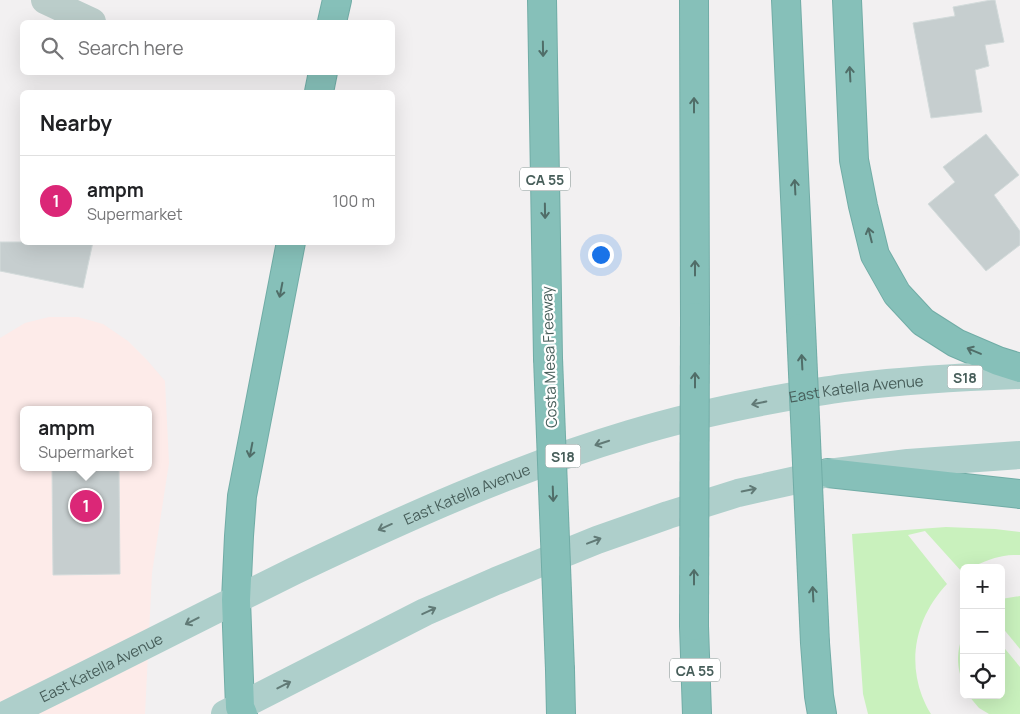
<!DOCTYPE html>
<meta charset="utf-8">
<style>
:root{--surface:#fff;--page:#f2f2f2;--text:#202124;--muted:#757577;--line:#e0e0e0;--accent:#db2777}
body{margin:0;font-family:Manrope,sans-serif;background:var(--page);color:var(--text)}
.controls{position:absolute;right:15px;bottom:15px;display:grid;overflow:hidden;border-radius:8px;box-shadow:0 5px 20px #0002}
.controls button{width:45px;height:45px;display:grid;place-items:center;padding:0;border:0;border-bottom:1px solid var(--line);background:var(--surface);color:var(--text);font:25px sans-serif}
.you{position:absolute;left:600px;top:254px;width:18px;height:18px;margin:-12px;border:4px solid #fff;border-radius:50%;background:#1a73e8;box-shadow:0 0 0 8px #1a73e833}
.badge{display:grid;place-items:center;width:32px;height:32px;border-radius:50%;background:var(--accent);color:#fff;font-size:16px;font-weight:700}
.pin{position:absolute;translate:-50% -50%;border:2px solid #fff;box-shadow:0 1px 5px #0006}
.popup{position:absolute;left:20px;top:406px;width:132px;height:65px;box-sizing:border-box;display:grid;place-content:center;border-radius:8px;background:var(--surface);filter:drop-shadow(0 1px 4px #0005);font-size:16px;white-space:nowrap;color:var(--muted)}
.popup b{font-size:19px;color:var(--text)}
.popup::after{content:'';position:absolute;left:50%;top:100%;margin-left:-10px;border:10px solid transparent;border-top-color:var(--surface)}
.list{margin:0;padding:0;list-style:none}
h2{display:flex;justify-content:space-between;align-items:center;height:65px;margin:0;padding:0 20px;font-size:21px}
h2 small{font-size:16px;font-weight:400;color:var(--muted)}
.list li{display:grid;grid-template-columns:32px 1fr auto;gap:15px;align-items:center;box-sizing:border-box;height:90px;padding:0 20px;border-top:1px solid var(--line)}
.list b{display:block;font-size:19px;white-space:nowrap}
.list p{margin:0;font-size:16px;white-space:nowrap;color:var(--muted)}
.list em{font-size:16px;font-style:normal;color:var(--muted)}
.icon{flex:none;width:28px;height:28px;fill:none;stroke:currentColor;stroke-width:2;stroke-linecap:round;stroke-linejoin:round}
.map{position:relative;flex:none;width:1020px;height:714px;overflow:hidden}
.search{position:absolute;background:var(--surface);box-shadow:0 5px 20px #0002;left:20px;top:20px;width:375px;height:55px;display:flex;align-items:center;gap:12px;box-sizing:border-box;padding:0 18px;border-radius:8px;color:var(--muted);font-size:19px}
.panel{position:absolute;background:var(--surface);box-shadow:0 5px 20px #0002;left:20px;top:90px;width:375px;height:155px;border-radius:8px}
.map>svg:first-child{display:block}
.commercial{fill:#fdebe9;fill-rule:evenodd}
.green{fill:#c9f1bd}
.building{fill:#c6cecf;stroke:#d3dbdb}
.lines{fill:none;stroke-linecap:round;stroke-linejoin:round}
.highway-casing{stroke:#71aca6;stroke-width:30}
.minor{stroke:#bbcdca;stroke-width:28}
.major{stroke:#aecfcb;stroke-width:28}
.highway{stroke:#86c0b9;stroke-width:28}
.highway-bridge-casing{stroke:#71aca6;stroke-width:30;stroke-linecap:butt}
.highway-bridge{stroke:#86c0b9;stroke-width:28}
.oneway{stroke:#506d68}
.oneway2{stroke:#617a76}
.labels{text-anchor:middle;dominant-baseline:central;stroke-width:4.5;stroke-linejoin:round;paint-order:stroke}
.shield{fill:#fff;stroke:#7e8e8c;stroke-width:1}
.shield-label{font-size:14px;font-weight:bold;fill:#475e5a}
.street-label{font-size:15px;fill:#475e5a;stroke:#fff}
</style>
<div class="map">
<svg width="1020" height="714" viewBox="0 0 1020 714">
<rect width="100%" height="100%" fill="#f2f0f1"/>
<!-- commercial -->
<path class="commercial" d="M 49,317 L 78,317 L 103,324 L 128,341 L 147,360 L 165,381 L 169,463 L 152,573 L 145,714 L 0,714 L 0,338 L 25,323 ZM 23,410 L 148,410 L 148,467 L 23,467 Z"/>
<!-- green -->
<g class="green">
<path d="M 946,527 L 995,529 L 1020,532 L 1020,555 C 1013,555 1006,555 999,557 C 988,559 973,568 964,568 L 964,572 L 962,572 L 925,531 L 908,535 L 947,584 C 918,615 907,656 922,696 C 925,703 927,708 931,714 L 868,714 L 863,694 L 852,534 Z"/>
<polygon points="1020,596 1020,649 1001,626 1001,599"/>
<path d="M 964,631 L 964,687 C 956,665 956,653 964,631 Z"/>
<polygon points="1001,644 1020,667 1020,714 989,714 979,708 968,695 1001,695"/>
</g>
<!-- building -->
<g class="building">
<polygon points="991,0 995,0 1004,42 985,45 989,66 975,70 982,112 931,118 913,23 955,16 953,7"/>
<polygon points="986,134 1019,175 994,195 1020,231 1020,245 986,271 928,204 955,182 943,167"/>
<polygon points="0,242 93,242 83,288 0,271"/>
<polygon points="52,467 119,467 120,574 53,575"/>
</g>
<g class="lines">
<!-- highway casing -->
<g class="highway-casing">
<g id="highway">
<polyline points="542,0 548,358"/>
<polyline points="694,0 695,317"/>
<polyline points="786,0 801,328"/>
<polyline points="847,0 854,160 863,206 875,255 897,294 923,322 956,343 998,361 1020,368"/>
<polyline points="332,22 337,0"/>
<polyline points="319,92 323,72"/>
<polyline points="828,473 1020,494"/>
<polyline points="694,626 697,714"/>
<polyline points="815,643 819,696 822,714"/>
<polyline points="560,670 561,714"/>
<polyline points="243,714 240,707 236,600 239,536 242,496 291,242"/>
</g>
</g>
<!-- minor -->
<polyline class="minor" points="45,0 92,22"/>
<!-- major -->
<g class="major">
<path id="s1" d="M 7,714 C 103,667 198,618 294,571 C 403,519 513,469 630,434 C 685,417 742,405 799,395 C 817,392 834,389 852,387 C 908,380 964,377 1020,375"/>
<polyline points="225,714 425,612 496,581 597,540 668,515 738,493 828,473 908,463 1020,455"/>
</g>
<!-- highway -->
<use href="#highway" class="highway"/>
<!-- highway-bridge casing -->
<g class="highway-bridge-casing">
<g id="highway-bridge">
<polyline points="801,328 815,643"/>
<polyline points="548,358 560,670"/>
<polyline points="694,626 695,317"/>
</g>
</g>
<!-- highway-bridge -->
<use href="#highway-bridge" class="highway-bridge"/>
</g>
<!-- one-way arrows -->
<defs><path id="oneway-shaft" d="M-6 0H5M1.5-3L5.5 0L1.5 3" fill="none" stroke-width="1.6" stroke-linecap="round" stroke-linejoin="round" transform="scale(1.25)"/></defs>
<g class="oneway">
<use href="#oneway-shaft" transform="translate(543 49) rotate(89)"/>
<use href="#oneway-shaft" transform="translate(850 74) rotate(-93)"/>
<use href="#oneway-shaft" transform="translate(694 105) rotate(-90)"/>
<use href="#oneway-shaft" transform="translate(795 187) rotate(-93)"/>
<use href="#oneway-shaft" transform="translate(545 211) rotate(89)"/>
<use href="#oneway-shaft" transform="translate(870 235) rotate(-104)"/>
<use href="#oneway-shaft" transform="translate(695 268) rotate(-90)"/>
<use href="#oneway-shaft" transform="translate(281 290) rotate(101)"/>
<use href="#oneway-shaft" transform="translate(974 351) rotate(-157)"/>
<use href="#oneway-shaft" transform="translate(802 362) rotate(-93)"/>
<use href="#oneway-shaft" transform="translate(695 380) rotate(-90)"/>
<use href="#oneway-shaft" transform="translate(251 450) rotate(101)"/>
<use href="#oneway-shaft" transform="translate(553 494) rotate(88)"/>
<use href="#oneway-shaft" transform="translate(694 577) rotate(-90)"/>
<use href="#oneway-shaft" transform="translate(813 594) rotate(-93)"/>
</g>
<g class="oneway2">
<use href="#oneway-shaft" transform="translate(759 403) rotate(168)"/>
<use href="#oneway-shaft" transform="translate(602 443) rotate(162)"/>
<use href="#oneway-shaft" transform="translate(749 490) rotate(-12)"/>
<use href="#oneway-shaft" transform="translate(385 527) rotate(156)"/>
<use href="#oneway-shaft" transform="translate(594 541) rotate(-21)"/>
<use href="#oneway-shaft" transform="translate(429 611) rotate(-25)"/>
<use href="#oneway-shaft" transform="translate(192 621) rotate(153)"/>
<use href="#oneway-shaft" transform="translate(284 685) rotate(-27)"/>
</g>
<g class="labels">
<!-- shield labels -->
<g class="shield">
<rect x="520" y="167.5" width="50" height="23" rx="4"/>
<rect x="947.5" y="365.5" width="35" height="23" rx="4"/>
<rect x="545.5" y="444.5" width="35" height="23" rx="4"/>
<rect x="670" y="658.5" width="50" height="23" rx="4"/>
</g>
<g class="shield-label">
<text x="545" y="179">CA 55</text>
<text x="965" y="377">S18</text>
<text x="563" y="456">S18</text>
<text x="695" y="670">CA 55</text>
</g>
<!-- street labels -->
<g class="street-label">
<text transform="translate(549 357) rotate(-92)">Costa Mesa Freeway</text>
<text stroke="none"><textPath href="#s1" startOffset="915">East Katella Avenue</textPath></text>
<text stroke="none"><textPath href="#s1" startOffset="510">East Katella Avenue</textPath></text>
<text stroke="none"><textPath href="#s1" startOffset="105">East Katella Avenue</textPath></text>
</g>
</g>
</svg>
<div class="controls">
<button>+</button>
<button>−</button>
<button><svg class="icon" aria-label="locate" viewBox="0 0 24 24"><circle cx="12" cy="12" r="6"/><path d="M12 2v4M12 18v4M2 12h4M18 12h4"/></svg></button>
</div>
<div class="you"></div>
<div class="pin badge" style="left:86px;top:506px">1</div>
<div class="popup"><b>ampm</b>Supermarket</div>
<div class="search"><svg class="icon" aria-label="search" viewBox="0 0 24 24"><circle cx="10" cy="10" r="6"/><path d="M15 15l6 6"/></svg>Search here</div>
<section class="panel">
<h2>Nearby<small></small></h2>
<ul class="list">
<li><span class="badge">1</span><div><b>ampm</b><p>Supermarket</p></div><em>100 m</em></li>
</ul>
</section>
</div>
